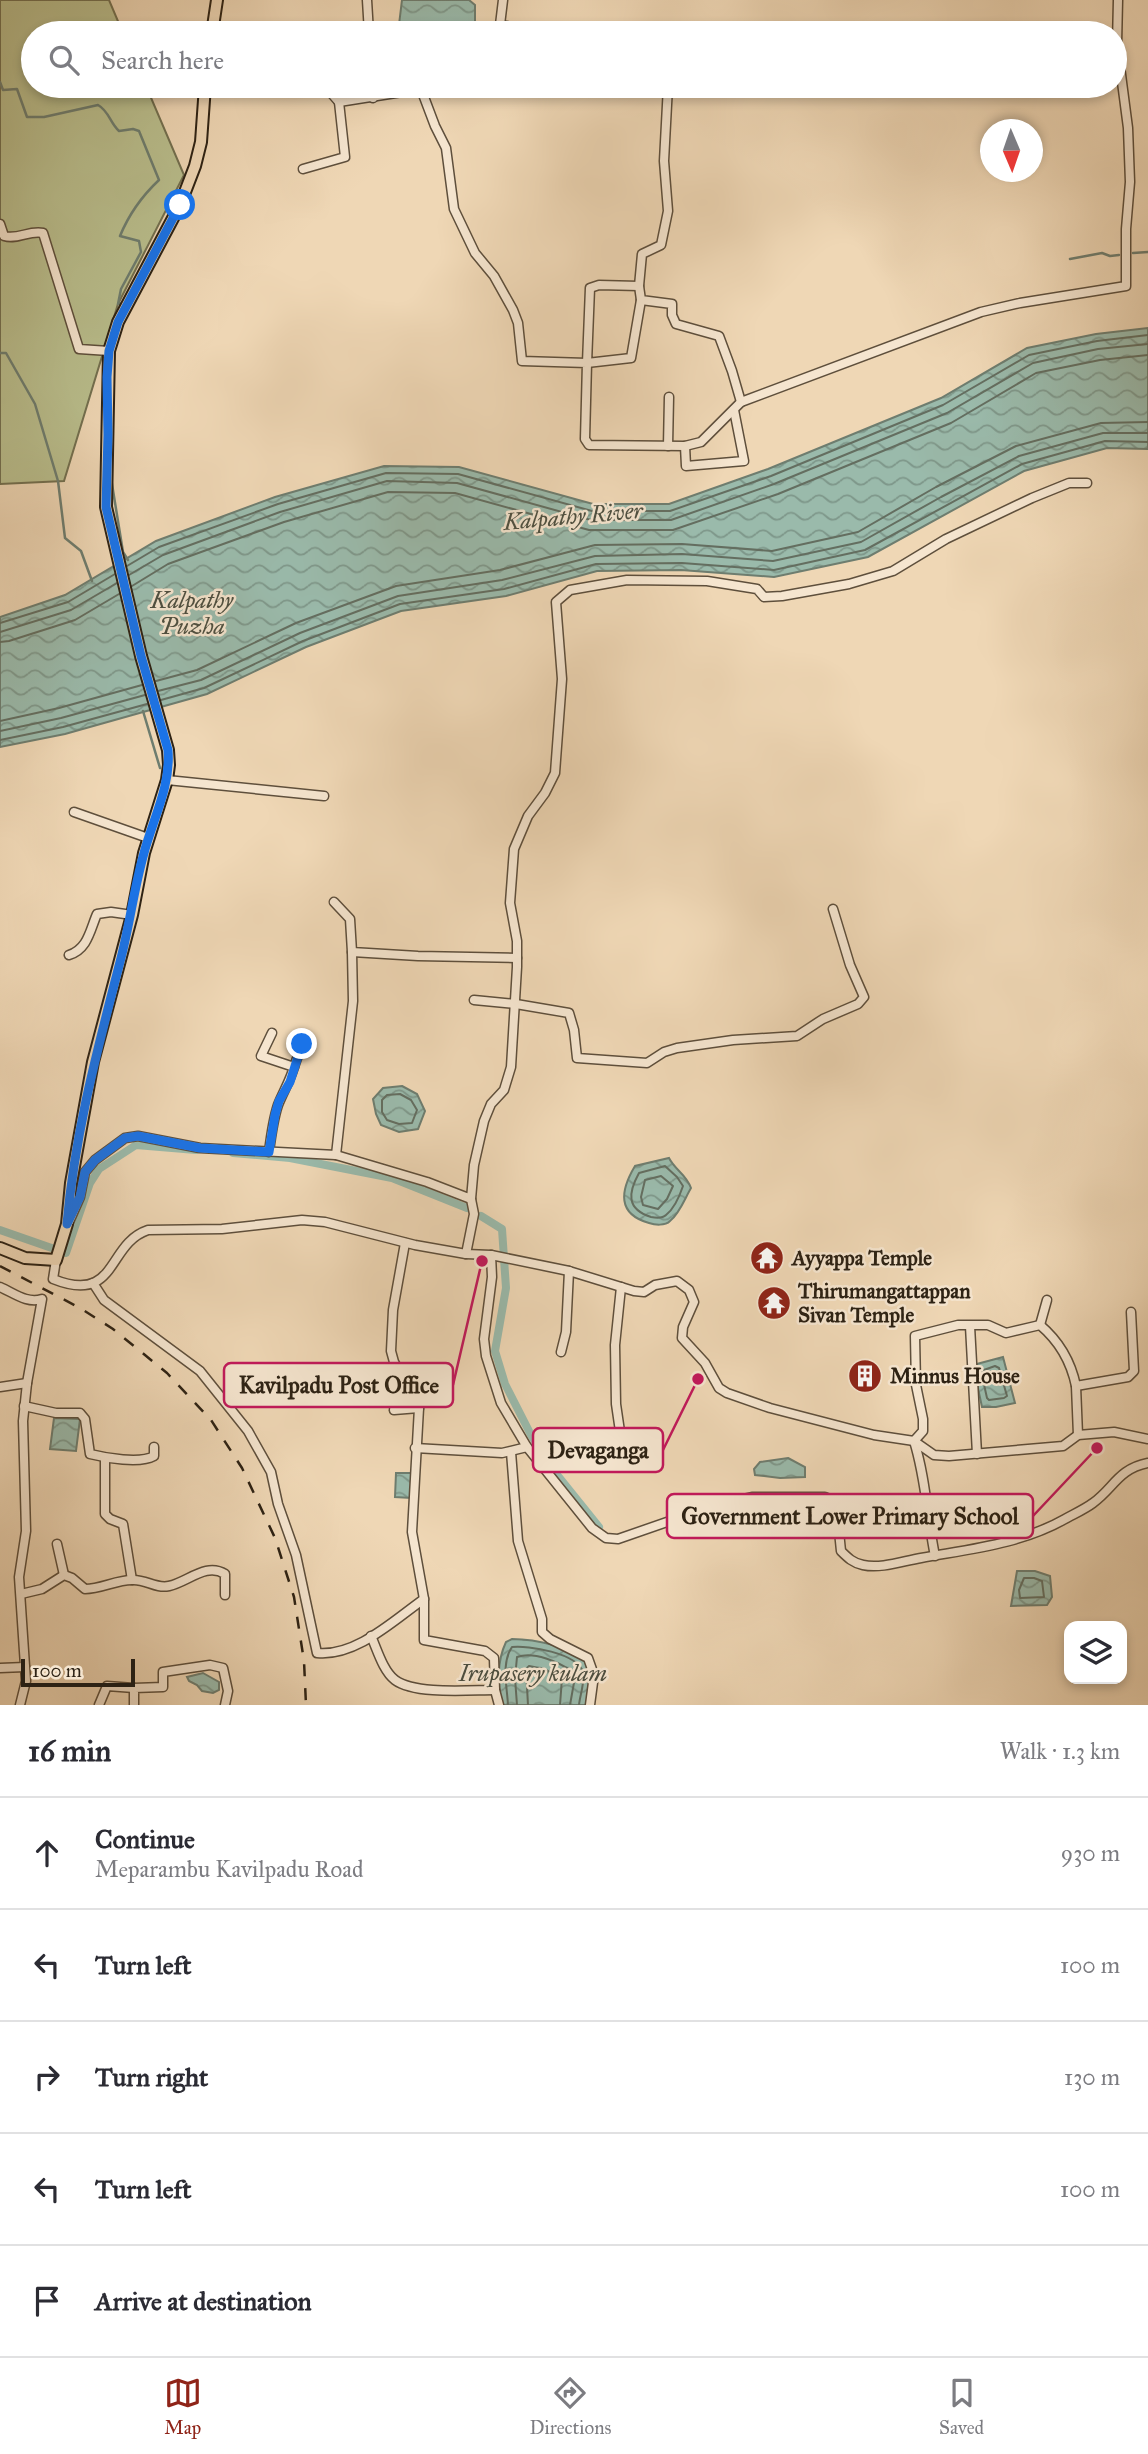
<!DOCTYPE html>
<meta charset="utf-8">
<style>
:root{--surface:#fff;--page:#f2f2f3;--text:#2b2b33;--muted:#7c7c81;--line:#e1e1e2;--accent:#8f2418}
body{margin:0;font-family:"IM FELL Great Primer",serif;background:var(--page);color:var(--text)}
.controls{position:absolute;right:21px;bottom:21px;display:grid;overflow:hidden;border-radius:14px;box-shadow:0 4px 10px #0003}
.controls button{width:63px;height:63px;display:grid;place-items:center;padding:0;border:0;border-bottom:2px solid var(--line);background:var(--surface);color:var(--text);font:35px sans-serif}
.compass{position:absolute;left:980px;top:119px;width:63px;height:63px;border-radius:50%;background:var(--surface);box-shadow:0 4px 10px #0003;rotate:178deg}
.scale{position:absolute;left:21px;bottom:18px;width:114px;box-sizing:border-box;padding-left:7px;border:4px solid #2d2214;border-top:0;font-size:19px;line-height:24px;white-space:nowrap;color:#2d2214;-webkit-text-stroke:5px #f5e5cf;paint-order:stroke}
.stop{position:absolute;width:21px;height:21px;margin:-16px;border:5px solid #1a73e8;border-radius:50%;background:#fff}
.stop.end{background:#1a73e8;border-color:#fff;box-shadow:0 2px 7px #0008}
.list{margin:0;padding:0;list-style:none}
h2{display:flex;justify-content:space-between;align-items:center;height:91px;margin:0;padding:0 28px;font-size:30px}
h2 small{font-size:23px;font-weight:400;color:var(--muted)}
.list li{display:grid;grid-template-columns:46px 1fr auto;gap:21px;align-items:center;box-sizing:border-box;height:112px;padding:0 28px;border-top:2px solid var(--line)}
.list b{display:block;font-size:26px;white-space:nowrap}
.list p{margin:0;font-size:23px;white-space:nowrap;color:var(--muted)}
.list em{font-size:23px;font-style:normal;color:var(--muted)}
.icon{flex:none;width:38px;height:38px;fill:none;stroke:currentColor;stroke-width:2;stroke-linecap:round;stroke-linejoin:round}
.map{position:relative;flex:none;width:1148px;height:1705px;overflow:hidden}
.search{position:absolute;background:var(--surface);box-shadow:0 4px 10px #0003;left:21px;right:21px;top:21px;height:77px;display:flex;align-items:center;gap:18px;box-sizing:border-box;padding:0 24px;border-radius:38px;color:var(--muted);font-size:26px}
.sheet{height:651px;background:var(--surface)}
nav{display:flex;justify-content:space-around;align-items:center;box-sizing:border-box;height:98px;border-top:2px solid var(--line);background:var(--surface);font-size:19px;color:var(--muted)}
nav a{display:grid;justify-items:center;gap:4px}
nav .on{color:var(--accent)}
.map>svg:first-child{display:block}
.grass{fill:#b9be8d;stroke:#737050;stroke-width:2}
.water{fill:url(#water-waves);stroke:#6e7d6f;stroke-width:2}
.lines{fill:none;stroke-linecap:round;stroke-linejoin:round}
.shore{stroke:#646e60;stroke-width:2}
.stream{stroke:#6e7d6f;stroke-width:2.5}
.canal{stroke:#9abaab;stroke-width:8}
.minor-casing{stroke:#5e4f3c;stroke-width:11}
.major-casing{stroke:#2d2214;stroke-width:14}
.minor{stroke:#f5e5cf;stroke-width:8}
.major{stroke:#efd7b5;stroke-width:10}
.rail{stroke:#2d2214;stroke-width:2.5;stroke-dasharray:12 12;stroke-linecap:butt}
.route{stroke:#1a73e8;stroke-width:9}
.labels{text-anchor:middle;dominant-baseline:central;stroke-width:5;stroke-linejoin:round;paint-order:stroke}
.poi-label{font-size:21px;font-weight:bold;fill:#2d2214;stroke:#f5e5cf;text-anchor:start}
.water-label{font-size:23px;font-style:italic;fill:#4e5041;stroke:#f5e5cf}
.leader{fill:none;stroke:#c2185b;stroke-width:2.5}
.callout-dot{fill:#c2185b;stroke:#f5e5cf;stroke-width:2.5}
.callout{fill:#f5e5cf;stroke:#c2185b;stroke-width:2.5}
.callout-label{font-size:23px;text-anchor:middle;font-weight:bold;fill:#2d2214}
</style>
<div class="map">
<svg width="1148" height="1705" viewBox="0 0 1148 1705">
<defs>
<pattern id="water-waves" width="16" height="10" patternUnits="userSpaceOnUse" patternTransform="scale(1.75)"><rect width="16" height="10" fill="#9abaab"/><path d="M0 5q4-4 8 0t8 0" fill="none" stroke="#7e978a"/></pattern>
</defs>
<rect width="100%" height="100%" fill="#efd7b5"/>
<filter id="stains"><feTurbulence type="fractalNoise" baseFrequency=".00286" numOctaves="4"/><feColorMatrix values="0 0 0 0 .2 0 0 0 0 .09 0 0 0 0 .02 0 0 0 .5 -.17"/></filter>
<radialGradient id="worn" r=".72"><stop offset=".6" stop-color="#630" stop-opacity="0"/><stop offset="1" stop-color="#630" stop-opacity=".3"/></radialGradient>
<!-- grass -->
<polygon class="grass" points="0,0 109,0 123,33 33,33 33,86 146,86 184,175 118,304 64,481 0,484"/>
<!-- water -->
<g class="water">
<polygon points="402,0 469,0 475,5 475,33 398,33"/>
<polygon points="1148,328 1148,449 1107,448 1024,471 868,557 774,577 681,570 597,571 506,596 401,611 306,647 207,694 65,734 0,747 0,617 65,595 156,541 275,497 384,466 459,467 593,504 669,504 768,469 941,398 1027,348 1096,334"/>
<polygon points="402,1086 417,1094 425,1111 418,1129 399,1132 381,1125 376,1114 373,1099 383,1088"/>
<path d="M 669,1158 C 675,1170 686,1174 691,1188 C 685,1198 680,1213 670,1221 C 665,1226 655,1225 649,1223 C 617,1214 620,1191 635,1166 Z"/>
<polygon points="1003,1357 1015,1403 996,1407 982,1407 973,1365"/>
<polygon points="54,1418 80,1419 76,1451 50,1449"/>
<polygon points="788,1458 805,1467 805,1477 780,1478 755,1475 754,1469 760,1462"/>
<polygon points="396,1473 412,1473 411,1498 395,1497"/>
<polygon points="1017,1571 1035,1571 1050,1576 1052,1597 1047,1605 1011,1606"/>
<path d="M 512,1639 C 531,1639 580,1647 589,1666 C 594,1678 588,1694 586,1705 L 502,1705 C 497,1685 497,1661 506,1642 Z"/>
<polygon points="203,1673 219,1682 219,1690 213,1693 202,1691 197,1685 189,1681 187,1677"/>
</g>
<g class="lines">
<!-- shore -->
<g class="shore">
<polyline points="127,566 159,547 278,504 386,473 458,474 592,511 670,511 771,476 943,405 1029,355 1097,341 1148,335"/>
<polyline points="129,575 163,555 280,512 387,481 457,483 591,520 671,520 774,484 947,413 1033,363 1098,349 1148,344"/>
<polyline points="132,586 168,564 284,522 388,492 455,493 589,530 673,530 778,494 951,423 1036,373 1100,360 1148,355"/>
<polyline points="0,623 68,602 115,574"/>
<polyline points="0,632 71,610 117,583"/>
<polyline points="0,642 9,641 75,620 119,594"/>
<polyline points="156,681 197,670 296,623 396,586 500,570 595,545 682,544 772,551 858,532 936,487 1016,446 1101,423 1148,422"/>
<polyline points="158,691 201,680 300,633 398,596 502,580 595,556 682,554 773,561 861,542 941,497 1019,456 1103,433 1148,433"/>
<polyline points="161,700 204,688 303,641 400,604 504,589 596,564 682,563 774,570 865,550 1022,464 1105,441 1148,442"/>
<polyline points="0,721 59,708 142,685"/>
<polyline points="0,731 61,718 145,695"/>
<polyline points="0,740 63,727 147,704"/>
<polygon points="400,1094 411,1100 417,1110 412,1123 399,1124 387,1120 382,1112 382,1100 387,1095"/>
<path d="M 665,1166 L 677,1177 L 683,1186 C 680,1195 675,1208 666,1215 C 662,1219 656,1218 651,1217 C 626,1209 628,1193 639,1173 Z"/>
<polygon points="661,1176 673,1186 667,1199 658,1209 643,1205 641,1197 645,1180"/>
<polygon points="995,1366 999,1368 1007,1396 1004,1398 989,1400 987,1398 981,1371"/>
<polygon points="1024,1578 1034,1578 1042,1581 1044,1597 1020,1598 1019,1590"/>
<path d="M 508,1705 C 507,1686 501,1663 512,1647 C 528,1645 577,1653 583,1672 C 585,1682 580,1695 579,1705"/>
<path d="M 517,1705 L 515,1678 L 517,1657 C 534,1651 559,1662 573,1672 L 575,1677 L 570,1705"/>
<polyline points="528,1705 526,1669 529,1666 544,1669 562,1678 560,1705"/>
</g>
<!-- stream -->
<g class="stream">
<path d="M 0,82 L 3,90 L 17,89 L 27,117 L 44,117 L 98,105 C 109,111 110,123 119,131 L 133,129 L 139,131 L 159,180 C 142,196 129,214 120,236 L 139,241 L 141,252 L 121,289 L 118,304 L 124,303"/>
<polyline points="1133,253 1148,252"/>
<polyline points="1070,259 1102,253 1110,256 1119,255"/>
<polyline points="0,353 6,353 35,404 58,481 65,538 81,551 92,581"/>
<polyline points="111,478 123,552 128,560"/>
<polyline points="143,711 160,768"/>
</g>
<!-- canal -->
<g class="canal">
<polyline points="233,1153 290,1158 392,1178 467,1208"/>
<polyline points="481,1216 502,1229 506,1288 495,1351 505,1384 531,1435 558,1476 599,1527"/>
<polyline points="0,1230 66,1253 90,1183 99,1169 136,1145 196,1150"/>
</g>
<!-- minor casing -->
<g class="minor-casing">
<g id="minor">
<polyline points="367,0 369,33"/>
<polyline points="500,25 551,33"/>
<polyline points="499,33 503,0"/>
<polyline points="325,86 339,102 421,89 428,86"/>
<polyline points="372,86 373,98"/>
<polyline points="668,86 664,161 668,211 661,245 642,254 639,286 641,300 672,304 672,315 676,324 719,336 732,371 741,402"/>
<polyline points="421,89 435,126 446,148 454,209 475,253 494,276 513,310 518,323 522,361 587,363 585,439 589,445 685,446 701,442 741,402 981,312 1020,303 1126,286 1126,229 1130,182 1128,128 1117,44 1118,0"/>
<polyline points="303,169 345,157 339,102"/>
<path d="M 0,224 L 4,236 C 18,240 29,230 43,233 L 79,349 L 109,351"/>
<polyline points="639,286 599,285 590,288 587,363 631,358 641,300"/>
<polyline points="668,446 669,397"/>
<polyline points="685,446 686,466 744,461 734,410"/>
<polyline points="167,780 324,796"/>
<polyline points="74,812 148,838"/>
<polyline points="334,902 350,919 352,952 418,956 517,958"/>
<path d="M 69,955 C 88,949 90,930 97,914 L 111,912 L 132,915"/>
<polyline points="474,1000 516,1004 569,1013 574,1030 577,1058 647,1063 664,1052 677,1048 733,1040 797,1036 823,1019 858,1004 864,997 850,965 833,909"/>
<polyline points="294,1067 302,1044"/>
<path d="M 269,1152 C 271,1136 273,1120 278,1105 C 283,1092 290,1081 294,1067 L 261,1056 L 272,1033"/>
<polyline points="336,1155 353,1001 352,952"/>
<polyline points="69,1222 80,1197 85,1172 95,1160 125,1138 138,1136 200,1148 336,1155 427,1182 471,1199 474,1165 484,1121 491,1104 504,1090 511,1067 517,967 517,941 510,903 514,849 528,816 545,793 555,773 562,679 556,602 570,590 627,580 707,581 757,589 764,597 782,596 849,584 893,571 946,539 1032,498 1069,483 1087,483"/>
<polyline points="405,1243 393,1310 391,1351 394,1362 419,1408 412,1532 424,1599 424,1640 485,1651 494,1658 495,1690 499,1705"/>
<polyline points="466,1254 474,1214 471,1199"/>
<path d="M 491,1255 L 492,1277 L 484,1339 L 486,1356 L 501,1403 L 527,1447 L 592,1528 L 606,1538 L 618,1539 L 716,1505 L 753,1497 L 825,1497 L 836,1502 L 841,1551 C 848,1558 853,1563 863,1565 C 881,1569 903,1561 921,1558 C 970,1549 1021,1544 1065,1519 C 1074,1514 1085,1509 1093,1503 C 1114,1488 1118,1469 1148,1463"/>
<path d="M 56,1260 L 53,1279 C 118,1305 106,1244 148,1230 L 222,1229 L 302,1220 L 325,1222 L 415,1245 L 466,1254 L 491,1255 L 569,1271 L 634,1291 L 644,1292 L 655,1285 L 677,1281 L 689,1290 L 694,1302 L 683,1327 L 682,1338 L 705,1363 L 719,1388 L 727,1393 L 770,1408 L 874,1435 L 914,1441 L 934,1455 L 949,1456 L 1063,1446 L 1078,1435 L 1114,1432 L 1148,1439"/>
<path d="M 93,1283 L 104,1300 L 200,1371 L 248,1431 L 271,1472 L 278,1504 L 296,1555 L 317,1653 C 356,1657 394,1620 424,1599"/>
<path d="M 0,1287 C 14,1293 27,1304 42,1299 L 27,1383 L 23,1421 L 26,1531 L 19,1577 L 26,1681 L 20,1705"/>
<polyline points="621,1287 615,1345 616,1404 623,1452"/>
<polyline points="1040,1325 1047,1300"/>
<polyline points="970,1326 977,1454"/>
<polyline points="561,1352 566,1332 569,1271"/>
<polyline points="1076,1386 1078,1435"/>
<polyline points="0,1387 27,1383"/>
<path d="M 24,1406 L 56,1413 L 80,1413 L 85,1419 L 90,1454 C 106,1458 140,1464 154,1456 L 154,1447"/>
<polyline points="394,1410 419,1408"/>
<polyline points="415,1448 502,1453 527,1447"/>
<polyline points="511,1452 518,1541 542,1619 542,1632 550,1639 588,1658 594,1675 590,1705"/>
<polyline points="105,1458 105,1514 110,1519 123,1524 132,1580"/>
<polyline points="57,1544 64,1575"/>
<path d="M 935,1556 C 927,1517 926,1479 914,1441 L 923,1431 L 923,1419 L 916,1385 L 915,1336 L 958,1325 L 988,1325 L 1006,1333 L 1040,1325 C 1059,1341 1071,1362 1076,1386 L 1128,1377 L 1134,1371 L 1131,1312"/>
<path d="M 21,1594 L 42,1589 L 64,1575 L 72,1578 L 85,1589 C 101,1589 116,1580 132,1580 C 146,1579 155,1589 169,1586 C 188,1582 206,1562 225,1574 L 225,1595"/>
<path d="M 371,1636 C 377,1649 383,1671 395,1680 C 415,1695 470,1690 495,1690"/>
<polyline points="0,1668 25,1667"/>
<polyline points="99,1705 107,1686 134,1688"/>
<polyline points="134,1705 134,1688 163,1687 163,1672 210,1665 223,1668 228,1691 225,1705"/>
</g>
</g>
<!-- major casing -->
<g class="major-casing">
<g id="major">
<polyline points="212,33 217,0"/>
<polyline points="0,1248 25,1258 56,1260 67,1224 71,1183 93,1062 132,915 144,853 167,780 169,765 168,750 141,656 106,507 109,351 118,322 180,205 195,166 201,142 205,86"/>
</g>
</g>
<!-- minor -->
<use href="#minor" class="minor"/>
<!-- major -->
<use href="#major" class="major"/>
<!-- rail -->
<polyline class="rail" points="0,1266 80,1308 113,1329 167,1373 211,1420 242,1468 275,1538 294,1597 304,1661 306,1705"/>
</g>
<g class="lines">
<!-- route -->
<path class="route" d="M 180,205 L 118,322 L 109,351 L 107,377 L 108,435 L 106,507 L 141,656 L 168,750 C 171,786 153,819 144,853 C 134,888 130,923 121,958 C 98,1048 75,1131 67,1224 L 80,1197 L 85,1172 L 95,1160 L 125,1138 L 138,1136 L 200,1148 L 269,1152 L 275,1115 L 279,1101 L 290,1082 L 302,1044"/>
</g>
<!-- icons -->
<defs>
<g id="temple-disc" transform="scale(1.75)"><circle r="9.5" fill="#8f2418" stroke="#f5e5cf"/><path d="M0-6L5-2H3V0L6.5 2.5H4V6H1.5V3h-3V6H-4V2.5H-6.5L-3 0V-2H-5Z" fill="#fff"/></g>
<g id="building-disc" transform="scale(1.75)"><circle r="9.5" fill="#8f2418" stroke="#f5e5cf"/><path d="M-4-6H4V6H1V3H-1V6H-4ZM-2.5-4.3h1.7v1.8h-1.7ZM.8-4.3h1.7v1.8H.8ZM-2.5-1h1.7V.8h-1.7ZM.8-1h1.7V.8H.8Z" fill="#fff"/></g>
</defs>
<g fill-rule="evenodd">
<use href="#temple-disc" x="767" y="1258"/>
<use href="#temple-disc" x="774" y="1303"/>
<use href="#building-disc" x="865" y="1376"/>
</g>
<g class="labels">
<!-- poi labels -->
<g class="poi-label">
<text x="792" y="1258">Ayyappa Temple</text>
<text x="798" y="1291">Thirumangattappan<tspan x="798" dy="24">Sivan Temple</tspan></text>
<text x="890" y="1376">Minnus House</text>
</g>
<!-- water labels -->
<g class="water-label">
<text transform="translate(573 516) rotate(-5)">Kalpathy River</text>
<text x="192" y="600">Kalpathy<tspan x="192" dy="26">Puzha</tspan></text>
<text x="533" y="1673">Irupasery kulam</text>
</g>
</g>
<!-- callouts -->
<path class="leader" d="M482 1261L453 1385M698 1379L663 1450M1097 1448L1033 1516"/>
<g class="callout-dot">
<circle cx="482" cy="1261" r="7"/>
<circle cx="698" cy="1379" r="7"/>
<circle cx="1097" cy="1448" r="7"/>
</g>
<g class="callout">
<rect x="224" y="1363" width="229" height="44" rx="7"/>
<rect x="533" y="1428" width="130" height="44" rx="7"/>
<rect x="667" y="1494" width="366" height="44" rx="7"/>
</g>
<g class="callout-label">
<text x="339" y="1393">Kavilpadu Post Office</text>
<text x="598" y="1458">Devaganga</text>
<text x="850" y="1524">Government Lower Primary School</text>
</g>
<rect width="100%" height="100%" filter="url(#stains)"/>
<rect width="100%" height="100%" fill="url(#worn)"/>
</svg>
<div class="controls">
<button><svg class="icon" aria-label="layers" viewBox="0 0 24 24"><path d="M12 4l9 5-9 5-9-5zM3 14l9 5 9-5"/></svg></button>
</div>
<svg class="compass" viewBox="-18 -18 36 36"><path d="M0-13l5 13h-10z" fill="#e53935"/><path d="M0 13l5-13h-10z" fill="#7c7c81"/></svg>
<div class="scale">100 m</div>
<div class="stop" style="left:180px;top:205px"></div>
<div class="stop end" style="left:302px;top:1044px"></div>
<div class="search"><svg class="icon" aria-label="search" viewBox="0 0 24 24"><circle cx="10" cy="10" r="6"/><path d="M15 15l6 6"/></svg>Search here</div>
</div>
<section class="sheet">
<h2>16 min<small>Walk · 1.3 km</small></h2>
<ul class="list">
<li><svg class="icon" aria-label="ahead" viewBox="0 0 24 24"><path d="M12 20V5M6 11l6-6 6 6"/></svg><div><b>Continue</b><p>Meparambu Kavilpadu Road</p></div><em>930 m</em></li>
<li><svg class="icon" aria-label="left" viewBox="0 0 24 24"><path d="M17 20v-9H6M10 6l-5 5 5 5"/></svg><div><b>Turn left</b></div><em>100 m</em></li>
<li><svg class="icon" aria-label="right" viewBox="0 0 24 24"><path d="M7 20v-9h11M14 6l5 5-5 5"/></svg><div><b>Turn right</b></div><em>130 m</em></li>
<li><svg class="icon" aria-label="left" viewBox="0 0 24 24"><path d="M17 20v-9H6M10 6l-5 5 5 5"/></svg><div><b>Turn left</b></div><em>100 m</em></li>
<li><svg class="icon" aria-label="arrive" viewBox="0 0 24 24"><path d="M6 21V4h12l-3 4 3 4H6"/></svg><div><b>Arrive at destination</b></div></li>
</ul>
</section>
<nav>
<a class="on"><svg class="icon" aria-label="map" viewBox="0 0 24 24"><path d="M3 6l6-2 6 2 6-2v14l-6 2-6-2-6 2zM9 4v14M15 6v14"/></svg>Map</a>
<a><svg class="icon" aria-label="directions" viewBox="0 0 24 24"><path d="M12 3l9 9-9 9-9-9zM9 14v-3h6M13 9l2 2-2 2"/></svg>Directions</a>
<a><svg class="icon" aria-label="saved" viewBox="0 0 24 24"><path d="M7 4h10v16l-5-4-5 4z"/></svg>Saved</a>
</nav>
